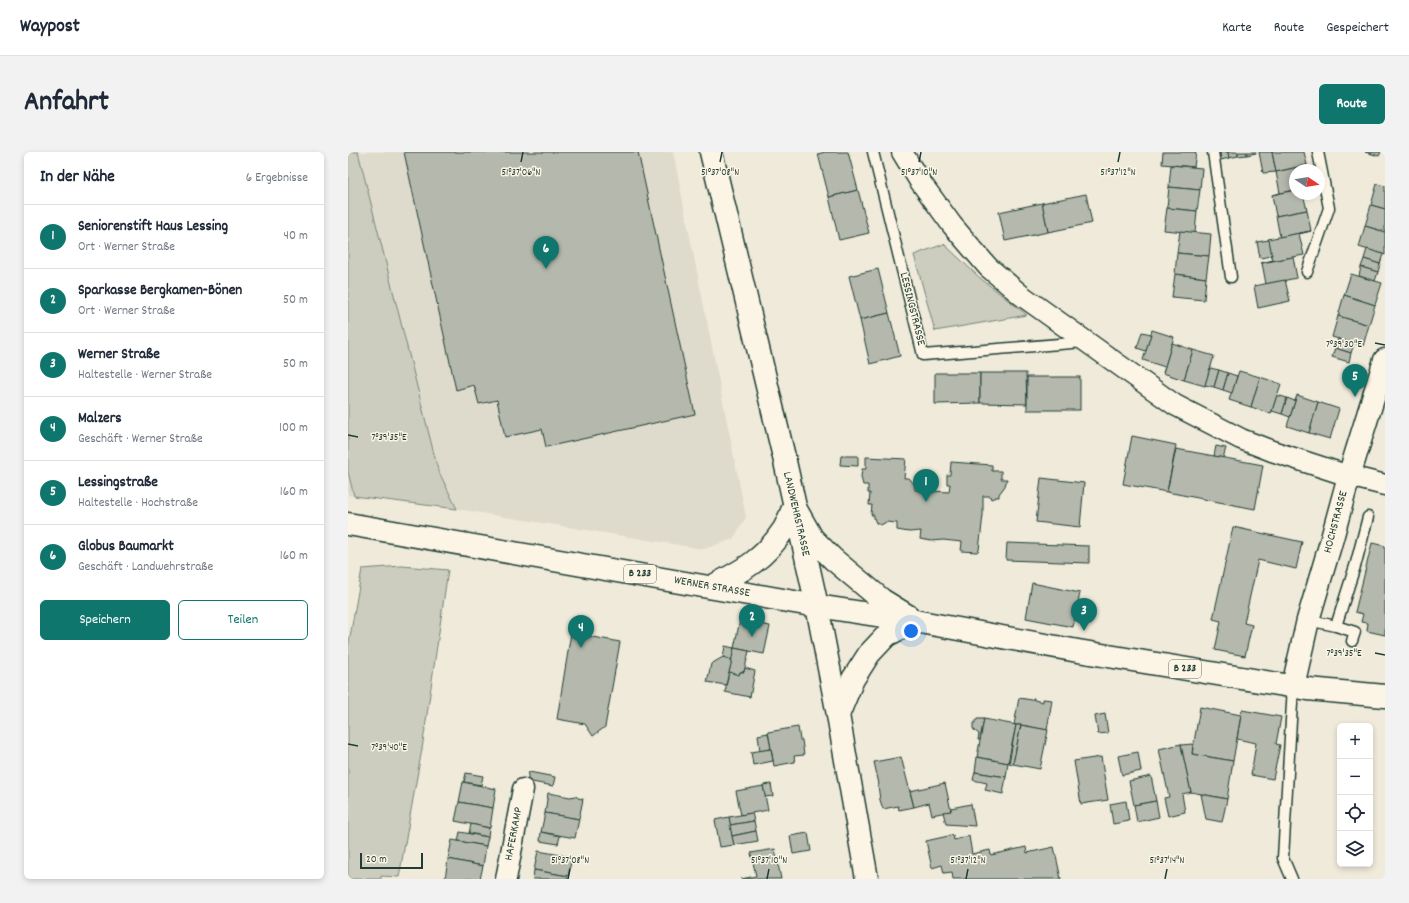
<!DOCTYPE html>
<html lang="de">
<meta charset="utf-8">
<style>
:root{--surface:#fff;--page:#f2f2f3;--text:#1f2937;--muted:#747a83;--line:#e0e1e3;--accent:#0f766e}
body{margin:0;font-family:Dekko,sans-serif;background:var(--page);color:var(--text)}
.controls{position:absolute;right:12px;bottom:12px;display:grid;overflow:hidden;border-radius:6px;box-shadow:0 2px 6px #0003}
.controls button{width:36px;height:36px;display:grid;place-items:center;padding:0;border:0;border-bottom:1px solid var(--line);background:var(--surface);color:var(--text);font:20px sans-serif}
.compass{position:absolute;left:941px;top:12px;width:36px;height:36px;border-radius:50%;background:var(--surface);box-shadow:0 2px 6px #0003;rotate:102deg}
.scale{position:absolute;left:12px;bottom:10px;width:63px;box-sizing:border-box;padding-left:4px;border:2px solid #1f3d34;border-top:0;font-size:11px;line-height:14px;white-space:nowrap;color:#1f3d34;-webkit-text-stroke:3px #fcf5e5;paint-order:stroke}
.you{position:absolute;left:563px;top:479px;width:14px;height:14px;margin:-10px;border:3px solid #fff;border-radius:50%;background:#1a73e8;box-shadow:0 0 0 6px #1a73e833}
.badge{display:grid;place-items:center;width:26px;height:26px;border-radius:50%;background:var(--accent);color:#fff;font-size:13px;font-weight:700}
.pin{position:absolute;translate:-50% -33px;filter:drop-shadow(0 1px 2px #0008)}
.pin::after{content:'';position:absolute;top:21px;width:14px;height:12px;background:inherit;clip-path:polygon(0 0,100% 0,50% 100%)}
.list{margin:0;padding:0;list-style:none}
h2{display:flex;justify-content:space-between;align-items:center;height:52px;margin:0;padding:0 16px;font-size:17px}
h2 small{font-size:13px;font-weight:400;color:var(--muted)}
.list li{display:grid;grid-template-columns:26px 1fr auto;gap:12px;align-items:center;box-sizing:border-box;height:64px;padding:0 16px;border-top:1px solid var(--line)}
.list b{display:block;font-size:15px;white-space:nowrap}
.list p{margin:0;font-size:13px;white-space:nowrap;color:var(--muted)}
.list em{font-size:13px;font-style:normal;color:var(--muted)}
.actions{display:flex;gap:8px;padding:12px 16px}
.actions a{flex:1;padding:9px 0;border:1px solid var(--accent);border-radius:6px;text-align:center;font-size:14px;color:var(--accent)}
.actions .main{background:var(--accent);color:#fff}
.icon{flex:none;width:22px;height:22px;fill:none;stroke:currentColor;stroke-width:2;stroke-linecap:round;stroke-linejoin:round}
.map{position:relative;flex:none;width:1037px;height:727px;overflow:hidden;border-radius:6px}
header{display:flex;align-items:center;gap:24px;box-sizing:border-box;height:56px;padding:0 20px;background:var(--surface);border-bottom:1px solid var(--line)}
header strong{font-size:19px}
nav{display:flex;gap:22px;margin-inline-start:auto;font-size:14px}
.intro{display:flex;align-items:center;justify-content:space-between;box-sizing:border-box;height:96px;padding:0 24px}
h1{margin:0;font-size:28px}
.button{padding:10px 18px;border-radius:6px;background:var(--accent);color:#fff;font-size:14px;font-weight:700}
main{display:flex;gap:24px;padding:0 24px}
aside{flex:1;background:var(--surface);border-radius:6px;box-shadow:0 2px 6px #0003}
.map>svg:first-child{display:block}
.built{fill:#dedbcc}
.green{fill:#cccdbf;stroke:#76857a}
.building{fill:#b5b9ad;stroke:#1f3d34}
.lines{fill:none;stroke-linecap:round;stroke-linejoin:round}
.service-casing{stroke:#1f3d34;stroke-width:13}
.minor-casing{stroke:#1f3d34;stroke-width:23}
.tertiary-casing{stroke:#1f3d34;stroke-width:25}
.secondary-casing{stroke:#1f3d34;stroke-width:25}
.primary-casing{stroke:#1f3d34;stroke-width:25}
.service{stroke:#fcf5e5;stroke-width:10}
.minor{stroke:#fcf5e5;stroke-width:20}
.tertiary{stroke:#fcf5e5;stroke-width:22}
.secondary{stroke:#fcf5e5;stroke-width:22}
.primary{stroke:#fcf5e5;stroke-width:22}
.ticks{fill:none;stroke:#1f3d34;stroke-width:1.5}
.labels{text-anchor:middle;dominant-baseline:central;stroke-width:3;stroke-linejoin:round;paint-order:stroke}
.shield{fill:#fcf5e5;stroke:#617469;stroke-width:1}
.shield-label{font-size:11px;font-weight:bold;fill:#1f3d34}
.street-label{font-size:12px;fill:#1f3d34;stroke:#fcf5e5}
.ticks-label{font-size:10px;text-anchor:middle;fill:#1f3d34;stroke:#fcf5e5;stroke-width:3;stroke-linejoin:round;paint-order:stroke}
</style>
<header>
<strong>Waypost</strong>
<nav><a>Karte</a><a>Route</a><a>Gespeichert</a></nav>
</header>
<div class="intro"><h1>Anfahrt</h1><a class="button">Route</a></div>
<main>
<aside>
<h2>In der Nähe<small>6 Ergebnisse</small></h2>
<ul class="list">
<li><span class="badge">1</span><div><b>Seniorenstift Haus Lessing</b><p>Ort · Werner Straße</p></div><em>40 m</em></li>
<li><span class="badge">2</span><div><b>Sparkasse Bergkamen-Bönen</b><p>Ort · Werner Straße</p></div><em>50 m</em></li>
<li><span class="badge">3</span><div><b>Werner Straße</b><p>Haltestelle · Werner Straße</p></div><em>50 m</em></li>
<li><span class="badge">4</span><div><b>Malzers</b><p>Geschäft · Werner Straße</p></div><em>100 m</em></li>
<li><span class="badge">5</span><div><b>Lessingstraße</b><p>Haltestelle · Hochstraße</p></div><em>160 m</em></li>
<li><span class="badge">6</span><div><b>Globus Baumarkt</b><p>Geschäft · Landwehrstraße</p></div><em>160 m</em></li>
</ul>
<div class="actions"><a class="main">Speichern</a><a>Teilen</a></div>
</aside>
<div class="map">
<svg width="1037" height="727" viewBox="0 0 1037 727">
<rect width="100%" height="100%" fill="#efeada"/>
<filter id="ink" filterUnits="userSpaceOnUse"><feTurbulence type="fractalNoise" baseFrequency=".025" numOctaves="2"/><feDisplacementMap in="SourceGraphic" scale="8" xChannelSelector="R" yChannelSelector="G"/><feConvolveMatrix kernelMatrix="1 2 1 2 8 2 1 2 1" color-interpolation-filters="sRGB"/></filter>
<g filter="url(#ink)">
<!-- built -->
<g class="built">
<polygon points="10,0 325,0 398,365 385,387 356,397 109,357 90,318"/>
<polygon points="0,320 6,344 0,343"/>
</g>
<!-- green -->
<g class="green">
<polygon points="0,0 10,0 90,318 109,357 6,344 0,320"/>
<polygon points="596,92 632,126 679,163 587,179 566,103"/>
<polygon points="54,414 100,418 74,597 51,725 33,724 33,727 0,727 0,496 14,417"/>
</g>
<!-- building -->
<g class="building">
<polygon points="56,0 290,0 347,262 198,295 194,277 157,285 149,248 131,252 126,233 108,238"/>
<polygon points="477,0 500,0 510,38 481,45 470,2"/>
<polygon points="815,0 848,0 846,15 814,12"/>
<polygon points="872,0 880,0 881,6 873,8"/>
<polygon points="880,0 890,0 890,4 881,6"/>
<polygon points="890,0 899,0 899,3 890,4"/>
<polygon points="899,0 908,0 908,1 899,3"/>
<polygon points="911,0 924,0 928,20 915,21"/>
<polygon points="924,0 956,0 959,13 928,20"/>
<polygon points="1017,0 1033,0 1031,4"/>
<polygon points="823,13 854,16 852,38 821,35"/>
<polygon points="959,13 960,18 947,18 947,38 924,43 932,41 928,20"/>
<polygon points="1029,32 1037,34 1037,57 1023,53"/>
<polygon points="821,35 852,38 849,59 819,56"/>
<polygon points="510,38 521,81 491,88 481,45"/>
<polygon points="947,38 947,42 955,42 959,58 928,64 924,43"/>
<polygon points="738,42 744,71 700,80 694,51"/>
<polygon points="694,51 700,80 657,89 651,60"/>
<polygon points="1023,53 1037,57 1037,80 1017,74"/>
<polygon points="819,56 849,59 847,81 816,78"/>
<polygon points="959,58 963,79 932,85 928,64"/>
<polygon points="1017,74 1037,80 1037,103 1011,95"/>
<polygon points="832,79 863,82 861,104 829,101"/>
<polygon points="963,79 951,82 956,103 913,111 925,108 920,87"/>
<polygon points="921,88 924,104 912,106 909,90"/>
<polygon points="1019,97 1035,102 1032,112 1016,107"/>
<polygon points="829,101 861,104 858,126 827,122"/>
<polygon points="945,105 949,126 918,132 914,111"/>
<polygon points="1016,107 1032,112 1030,120 1013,115"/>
<polygon points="1013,115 1030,120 1027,129 1011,124"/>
<polygon points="530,117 541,161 512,168 501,124"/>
<polygon points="827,122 858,126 856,148 824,145"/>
<polygon points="1003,122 1034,131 1027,153 996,143"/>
<polygon points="937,128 942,149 910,156 906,134"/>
<polygon points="996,143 1027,153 1021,173 990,164"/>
<polygon points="541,161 552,204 522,212 512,168"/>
<polygon points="990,164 1021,173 1015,194 984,185"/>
<polygon points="804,178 826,185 817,215 795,208"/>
<polygon points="794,180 803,182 798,199 789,196"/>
<polygon points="990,187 1006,192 1003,201 987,196"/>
<polygon points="824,191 845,198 836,228 815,221"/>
<polygon points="987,196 1003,201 1001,210 984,205"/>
<polygon points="845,198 866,204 857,234 836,228"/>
<polygon points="862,216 871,218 866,235 857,233"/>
<polygon points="871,218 880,221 875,238 866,235"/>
<polygon points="891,219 912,225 903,255 881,248"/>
<polygon points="587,221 632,221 632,251 587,252"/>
<polygon points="632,221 678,221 679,252 632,251"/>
<polygon points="880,221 889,224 884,241 875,238"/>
<rect x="679" y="225" width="53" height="33"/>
<polygon points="912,225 933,232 923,262 903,255"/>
<polygon points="929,243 939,246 934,262 924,259"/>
<polygon points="949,243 970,250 961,281 939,274"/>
<polygon points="939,246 947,249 942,265 934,262"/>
<polygon points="970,250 991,257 982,287 961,281"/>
<polygon points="784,284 828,293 819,340 775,332"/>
<polygon points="868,294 878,296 875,306 866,304"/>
<polygon points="828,297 915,313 907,357 819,340"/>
<polygon points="493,304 510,304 510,314 492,313"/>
<polygon points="518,305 558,307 556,326 561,326 567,333 567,338 601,340 602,332 599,332 599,323 602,323 603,310 644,313 644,319 653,319 653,327 659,327 657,334 651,342 651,345 648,345 643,347 642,344 635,344 635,363 631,398 629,400 613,399 614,390 595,388 583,389 572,387 573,379 561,380 549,378 549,371 538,370 533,373 528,371 526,366 526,363 523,363 524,353 521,353 522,341 520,341 520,333 515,333 513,325 514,317 518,317"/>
<polygon points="693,326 736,331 732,375 688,370"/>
<polygon points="885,375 954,390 948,417 910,408 896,471 904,473 897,504 867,498 873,469 865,467"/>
<polygon points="659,391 741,394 741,411 658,408"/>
<polygon points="1024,391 1037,394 1037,483 1019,479 1020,471 1013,470 1015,462 1007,460"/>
<polygon points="684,431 732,441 725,475 678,466"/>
<polygon points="392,468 422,474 416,502 386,496"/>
<polygon points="223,481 272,490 257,575 245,584 237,572 209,567"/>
<polygon points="377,494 386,496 384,508 375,506"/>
<polygon points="386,496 401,499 396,520 392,520 391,523 381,520"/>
<polygon points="375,505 384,508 378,533 359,530 363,512"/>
<polygon points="397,516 407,519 402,545 377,540 381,520 391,523 392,520 396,520"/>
<polygon points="671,546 684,548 685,546 686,546 686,548 695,550 695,547 704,548 699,578 673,573 666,573"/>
<polygon points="852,555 893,563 885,609 844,602"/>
<polygon points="894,558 933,565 928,592 932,593 925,627 903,623 908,591 889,587"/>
<polygon points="757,562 760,581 750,582 747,564"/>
<polygon points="629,567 636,567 632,588 630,588 631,582 626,578 625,576 625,573"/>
<polygon points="636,567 668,573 660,611 629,605"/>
<polygon points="668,573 673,573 665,612 661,611"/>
<polygon points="673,573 700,578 692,617 665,612"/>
<polygon points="450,575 452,588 454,588 456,603 446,604 447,610 426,614 420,580"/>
<polygon points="420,581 423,597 412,599 410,583"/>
<polygon points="833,592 843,640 834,642 837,660 820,664 816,646 821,645 811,597"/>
<polygon points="845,592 844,602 885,609 879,647 843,640 833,593"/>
<polygon points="423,597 425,609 405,613 403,600"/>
<polygon points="790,600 793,619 774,623 770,604"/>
<polygon points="553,605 566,655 551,658 550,654 535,657 532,648 530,633 531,632 526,610"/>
<polygon points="629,605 660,611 658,625 627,620"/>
<polygon points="753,605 760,648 733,652 726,609"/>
<polygon points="181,620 207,625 205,634 179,629"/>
<polygon points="627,620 658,625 655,642 637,638 639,631 625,628"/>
<polygon points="118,621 135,624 133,633 116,630"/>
<polygon points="803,624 808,649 786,653 781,629"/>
<polygon points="115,630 148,637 145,656 111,650"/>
<polygon points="597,631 603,659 584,663 581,651 566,655 562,639"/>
<polygon points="423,632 425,644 417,645 415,633"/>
<polygon points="415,634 420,658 393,663 388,639"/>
<polygon points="200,641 222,645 228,644 230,646 235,647 231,667 197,661"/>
<polygon points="853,642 879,647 874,670 858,667"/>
<polygon points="778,649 781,669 765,672 762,652"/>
<polygon points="808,649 811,665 789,670 786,653"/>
<polygon points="111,650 145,656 142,676 107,669"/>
<polygon points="623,652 627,674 598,672 595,660 603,659 603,656"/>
<polygon points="197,661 231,667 227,686 193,680"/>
<polygon points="404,661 406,669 382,673 381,665"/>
<polygon points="381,665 386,693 372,695 367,668"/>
<polygon points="406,669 408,679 384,684 382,673"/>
<polygon points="123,672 141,676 140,685 121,681"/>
<polygon points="408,679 410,689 386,693 384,684"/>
<polygon points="112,680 140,685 138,694 110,689"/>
<polygon points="193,680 212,684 210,692 192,689"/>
<polygon points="460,681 463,699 445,702 442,684"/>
<polygon points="605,683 606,688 621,684 624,702 642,698 643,703 678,695 679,701 706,695 713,727 605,727 604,720 596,721 594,713 584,716 578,689"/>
<polygon points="104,688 138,694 135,714 100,707"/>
<polygon points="427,697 433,727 393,727 408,724 403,701"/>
<polygon points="190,699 224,705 220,724 186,718"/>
<polygon points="100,707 135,714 132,727 97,727"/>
<polygon points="186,718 220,724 220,727 185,727"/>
</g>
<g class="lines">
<!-- service casing -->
<g class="service-casing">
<g id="service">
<polyline points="525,0 575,203 736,190"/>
<polyline points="865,0 883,125"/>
<polyline points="959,120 981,56 970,0"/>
<polyline points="960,468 988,474 1008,411 1020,365"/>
<polyline points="988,474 1007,480 1004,489"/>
<polyline points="944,727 935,706 945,534"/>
</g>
</g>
<!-- minor casing -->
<g class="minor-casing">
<g id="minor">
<polyline points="554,0 571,28 604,73 640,115 673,143 827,253 893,287 924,299 1001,324 1037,333"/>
<polyline points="158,727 175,637"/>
</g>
</g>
<!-- tertiary casing -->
<g class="tertiary-casing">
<polyline id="tertiary" points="945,534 960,468 983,390 1001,324 1037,208"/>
</g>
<!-- secondary casing -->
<g class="secondary-casing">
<polyline id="secondary" points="363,0 436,305 469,454 490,563 519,727"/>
</g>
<!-- primary casing -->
<g class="primary-casing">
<g id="primary">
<polyline points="446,354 464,386 485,407 534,448 560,464"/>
<polyline points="0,372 469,454 567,469 730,499 960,537 1037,544"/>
<path d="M 363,435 C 394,419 417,407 436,377 C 440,370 443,361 446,354"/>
<polyline points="490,563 505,527 521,502 539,483 567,469"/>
</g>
</g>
<!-- service -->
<use href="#service" class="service"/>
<!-- minor -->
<use href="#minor" class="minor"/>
<!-- tertiary -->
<use href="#tertiary" class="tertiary"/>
<!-- secondary -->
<use href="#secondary" class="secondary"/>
<!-- primary -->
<use href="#primary" class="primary"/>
</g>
</g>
<!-- ticks -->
<path class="ticks" d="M 173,10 L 175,0M 372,10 L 374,0M 571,10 L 573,0M 770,10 L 772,0M 1027,191 L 1037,193M 0,283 L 10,285M 1027,501 L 1037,503M 0,592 L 10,594M 220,727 L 222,717M 419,727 L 421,717M 618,727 L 620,717M 817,727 L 819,717"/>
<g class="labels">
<!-- shield labels -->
<g class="shield">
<rect x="276" y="413" width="32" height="18" rx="3"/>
<rect x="821" y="508" width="32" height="18" rx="3"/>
</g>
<g class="shield-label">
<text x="292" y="422">B 233</text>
<text x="837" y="517">B 233</text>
</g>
<!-- street labels -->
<g class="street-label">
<text transform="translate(564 157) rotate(76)">LESSINGSTRASSE</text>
<text transform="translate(448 362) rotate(77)">LANDWEHRSTRASSE</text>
<text transform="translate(988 370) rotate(-75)">HOCHSTRASSE</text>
<text transform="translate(364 435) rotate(10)">WERNER STRASSE</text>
<text transform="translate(166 682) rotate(-79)">HAFERKAMP</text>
</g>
</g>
<g class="ticks-label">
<text x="173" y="23">51°37'06"N</text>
<text x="372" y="23">51°37'08"N</text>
<text x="571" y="23">51°37'10"N</text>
<text x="770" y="23">51°37'12"N</text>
<text x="996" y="195">7°39'30"E</text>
<text x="41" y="288">7°39'35"E</text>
<text x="996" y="504">7°39'35"E</text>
<text x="41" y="598">7°39'40"E</text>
<text x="222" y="711">51°37'08"N</text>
<text x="421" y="711">51°37'10"N</text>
<text x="620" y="711">51°37'12"N</text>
<text x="819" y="711">51°37'14"N</text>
</g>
</svg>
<div class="controls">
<button>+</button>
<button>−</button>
<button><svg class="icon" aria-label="locate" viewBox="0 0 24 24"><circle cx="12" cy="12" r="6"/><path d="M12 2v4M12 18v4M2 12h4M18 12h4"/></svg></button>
<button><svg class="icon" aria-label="layers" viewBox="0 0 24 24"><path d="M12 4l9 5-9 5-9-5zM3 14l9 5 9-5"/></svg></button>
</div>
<svg class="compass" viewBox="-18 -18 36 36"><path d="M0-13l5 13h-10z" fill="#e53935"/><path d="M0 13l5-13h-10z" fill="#747a83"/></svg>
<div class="scale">20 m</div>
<div class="you"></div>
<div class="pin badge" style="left:578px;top:350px">1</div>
<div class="pin badge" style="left:404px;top:485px">2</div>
<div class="pin badge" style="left:736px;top:479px">3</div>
<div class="pin badge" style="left:233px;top:496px">4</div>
<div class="pin badge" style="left:1007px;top:245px">5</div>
<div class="pin badge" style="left:198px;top:117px">6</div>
</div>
</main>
